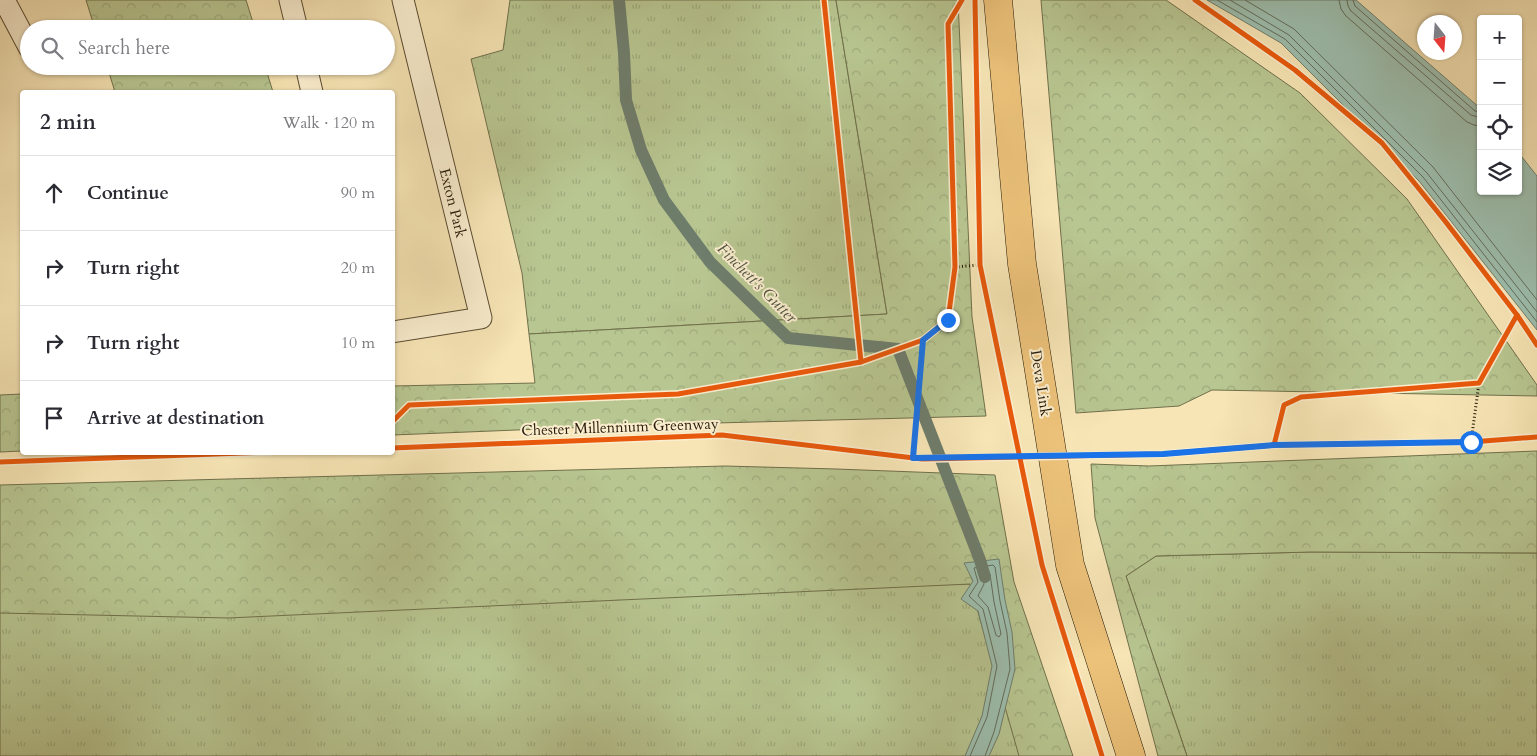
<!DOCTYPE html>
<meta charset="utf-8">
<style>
:root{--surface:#fff;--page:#f2f2f3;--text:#2b2b33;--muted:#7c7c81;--line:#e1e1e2}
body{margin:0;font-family:Cardo,serif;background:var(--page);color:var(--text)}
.controls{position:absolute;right:15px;top:15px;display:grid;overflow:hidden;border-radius:5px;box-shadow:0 1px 4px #0004}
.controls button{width:45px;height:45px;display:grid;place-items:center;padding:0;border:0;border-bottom:1px solid var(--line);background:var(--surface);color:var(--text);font:25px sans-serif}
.compass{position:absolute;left:1417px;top:15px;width:45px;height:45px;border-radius:50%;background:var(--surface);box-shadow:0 1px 4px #0004;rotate:163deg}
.stop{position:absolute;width:15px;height:15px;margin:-11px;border:4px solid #1a73e8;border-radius:50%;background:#fff}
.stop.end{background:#1a73e8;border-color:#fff;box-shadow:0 1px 5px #0008}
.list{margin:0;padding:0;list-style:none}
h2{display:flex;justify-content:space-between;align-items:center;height:65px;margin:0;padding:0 20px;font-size:21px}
h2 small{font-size:16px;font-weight:400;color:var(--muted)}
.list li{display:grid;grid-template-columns:32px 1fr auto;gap:15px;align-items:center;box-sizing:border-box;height:75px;padding:0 20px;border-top:1px solid var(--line)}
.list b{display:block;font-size:19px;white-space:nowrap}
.list em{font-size:16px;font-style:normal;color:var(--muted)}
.icon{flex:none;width:28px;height:28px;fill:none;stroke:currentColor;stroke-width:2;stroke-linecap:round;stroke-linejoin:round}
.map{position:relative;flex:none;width:1537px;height:756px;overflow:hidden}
.search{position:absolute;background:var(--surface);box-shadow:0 1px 4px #0004;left:20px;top:20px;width:375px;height:55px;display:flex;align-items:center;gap:12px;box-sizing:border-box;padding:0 18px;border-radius:28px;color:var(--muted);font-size:19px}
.panel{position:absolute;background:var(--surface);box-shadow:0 1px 4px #0004;left:20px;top:90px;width:375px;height:365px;border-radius:5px}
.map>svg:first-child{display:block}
.grass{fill:url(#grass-tufts);stroke:#70704c}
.forest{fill:url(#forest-crowns);stroke:#70704c}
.water{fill:#9dbfaf;stroke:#6e7d6c}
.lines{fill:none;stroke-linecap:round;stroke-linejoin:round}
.shore{stroke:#626c5b;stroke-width:1}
.stream{stroke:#6e7d6c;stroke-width:12}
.lane-casing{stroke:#5b4c32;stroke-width:23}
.primary-casing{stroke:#271907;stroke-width:29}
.path{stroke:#271907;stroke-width:3;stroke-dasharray:1 2.5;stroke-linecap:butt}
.lane{stroke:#faeecf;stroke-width:21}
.primary{stroke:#ecc27a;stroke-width:28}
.cycleway-casing{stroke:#faeecf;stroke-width:8}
.cycleway{stroke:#e8590c;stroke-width:5}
.route{stroke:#1a73e8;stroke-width:6}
.labels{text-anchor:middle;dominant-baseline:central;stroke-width:4;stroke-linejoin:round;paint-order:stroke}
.street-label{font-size:15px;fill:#271907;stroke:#faeecf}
.water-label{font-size:16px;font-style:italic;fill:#505342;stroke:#faeecf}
</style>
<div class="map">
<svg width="1537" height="756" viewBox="0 0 1537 756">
<defs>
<pattern id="grass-tufts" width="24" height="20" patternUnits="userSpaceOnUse" patternTransform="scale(1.25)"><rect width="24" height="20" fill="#b8c691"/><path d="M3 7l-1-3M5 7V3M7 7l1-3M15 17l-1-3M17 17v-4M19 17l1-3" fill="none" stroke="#9eaa7c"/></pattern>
<pattern id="forest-crowns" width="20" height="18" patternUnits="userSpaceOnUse" patternTransform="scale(1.25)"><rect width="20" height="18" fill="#b8c691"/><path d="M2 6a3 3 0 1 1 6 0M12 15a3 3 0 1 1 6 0" fill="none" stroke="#9eaa7c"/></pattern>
</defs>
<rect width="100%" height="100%" fill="#f7e5b5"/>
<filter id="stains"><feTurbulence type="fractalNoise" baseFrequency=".004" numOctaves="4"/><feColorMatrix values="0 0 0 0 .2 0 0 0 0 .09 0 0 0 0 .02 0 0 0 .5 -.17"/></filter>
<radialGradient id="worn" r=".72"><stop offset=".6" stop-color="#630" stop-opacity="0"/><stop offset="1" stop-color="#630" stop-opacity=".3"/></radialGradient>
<!-- grass -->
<g class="grass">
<polygon points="510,0 836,0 887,314 529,334 522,273 471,59 503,50"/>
<polygon points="1311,552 1537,553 1537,756 1187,756 1126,576 1156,556"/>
<polygon points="970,584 1024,756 0,756 0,609"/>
</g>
<!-- forest -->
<g class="forest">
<polygon points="86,0 246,0 255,29 95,29"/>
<polygon points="836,0 958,0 972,317 986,416 640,425 393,435 393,386 535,383 529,334 887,314"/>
<polygon points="1041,0 1166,0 1300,93 1407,199 1537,385 1537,396 1212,390 1179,406 1076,413"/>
<polygon points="107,66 265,66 273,92 115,92"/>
<polygon points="22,394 22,451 0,452 0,395"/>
<polygon points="1537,451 1537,553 1311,552 1156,556 1126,576 1187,756 1158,756 1095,518 1091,464 1149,466"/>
<polygon points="725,466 836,469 995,475 1014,582 1073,756 1019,756 970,584 228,618 0,613 0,485"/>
</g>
<!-- water -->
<g class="water">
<polygon points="1207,0 1356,0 1481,109 1481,191 1518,191 1518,152 1537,176 1537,330 1419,181 1281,43"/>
<polygon points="999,559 1005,600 1012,632 1015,669 999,734 989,756 965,756 982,716 992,666 978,611 961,599 973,581 964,563"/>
</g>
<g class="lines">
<!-- shore -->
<g class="shore">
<polyline points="1217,0 1285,39 1423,177 1537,322"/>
<polyline points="1230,0 1289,35 1427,173 1537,312"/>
<polyline points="1245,0 1294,29 1433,167 1537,300"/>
<polyline points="1339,0 1341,9 1346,16 1467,122 1474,125 1481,126"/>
<polyline points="1347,0 1348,6 1351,11 1471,115 1481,118"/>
<polyline points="1353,0 1355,6 1475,111 1481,112"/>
<polygon points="984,572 988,572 990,574 994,602 1001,634 999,637 996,635 988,607 978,596 984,584 982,574"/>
<polyline points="970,756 987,717 997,666 983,609 969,596 978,582 974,568 993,565 995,567 1000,601 1007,633 1010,669 994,732 985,756"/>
</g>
<!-- stream -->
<polyline class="stream" points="619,0 624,53 626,100 641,150 664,200 710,262 788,338 898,349 980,560 985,577"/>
<!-- lane casing -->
<g class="lane-casing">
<g id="lane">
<polyline points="4,0 29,47"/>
<polyline points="290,0 297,29"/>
<polyline points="306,66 312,92"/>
<polyline points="392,332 481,318 403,0"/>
</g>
</g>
<!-- primary casing -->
<g class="primary-casing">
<polyline id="primary" points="998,0 1022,264 1070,565 1131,756"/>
</g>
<!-- path -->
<g class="path">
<polyline points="955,267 980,265"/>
<polyline points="1471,442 1479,383"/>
<polyline points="913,458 923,340"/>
</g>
<!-- lane -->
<use href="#lane" class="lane"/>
<!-- primary -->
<use href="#primary" class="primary"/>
<!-- cycleway casing -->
<g class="cycleway-casing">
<g id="cycleway">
<polyline points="975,0 980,265 1042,565 1102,756"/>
<polyline points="1195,0 1295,70 1382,143 1445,221 1517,315 1537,345"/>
<polyline points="861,362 923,340 948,320 955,267 948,24 962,0"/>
<polyline points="392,422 409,405 678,394 861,362 824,0"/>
<polyline points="1274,445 1284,405 1301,397 1479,383 1517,315"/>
<polyline points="392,448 722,435 922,459 1163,454 1274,445 1471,442 1537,437"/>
<polyline points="0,462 269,452"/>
</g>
</g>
<!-- cycleway -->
<use href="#cycleway" class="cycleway"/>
</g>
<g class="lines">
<!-- route -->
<polyline class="route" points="948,320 923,340 913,458 1163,454 1274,445 1471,442"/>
</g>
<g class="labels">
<!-- street labels -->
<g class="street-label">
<text transform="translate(453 203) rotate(76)">Exton Park</text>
<text transform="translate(1041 383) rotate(81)">Deva Link</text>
<text transform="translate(620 427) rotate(-2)">Chester Millennium Greenway</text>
</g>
<!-- water labels -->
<g class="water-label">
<text transform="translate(757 283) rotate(45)">Finchett's Gutter</text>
</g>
</g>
<rect width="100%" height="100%" filter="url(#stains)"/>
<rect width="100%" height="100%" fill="url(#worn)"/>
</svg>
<div class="controls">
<button>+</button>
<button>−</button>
<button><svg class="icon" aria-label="locate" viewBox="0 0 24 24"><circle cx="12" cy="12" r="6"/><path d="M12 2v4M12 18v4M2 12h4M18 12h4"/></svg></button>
<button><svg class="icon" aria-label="layers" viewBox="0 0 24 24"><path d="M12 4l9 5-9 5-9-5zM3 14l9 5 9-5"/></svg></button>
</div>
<svg class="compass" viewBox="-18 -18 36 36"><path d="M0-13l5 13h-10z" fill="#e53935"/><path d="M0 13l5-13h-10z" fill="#7c7c81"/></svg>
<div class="stop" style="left:1471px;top:442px"></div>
<div class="stop end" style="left:948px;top:320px"></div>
<div class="search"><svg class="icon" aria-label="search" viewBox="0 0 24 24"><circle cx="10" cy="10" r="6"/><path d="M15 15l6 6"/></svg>Search here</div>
<section class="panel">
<h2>2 min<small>Walk · 120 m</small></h2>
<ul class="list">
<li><svg class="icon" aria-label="ahead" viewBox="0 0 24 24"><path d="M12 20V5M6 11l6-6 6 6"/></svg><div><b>Continue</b></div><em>90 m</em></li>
<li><svg class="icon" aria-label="right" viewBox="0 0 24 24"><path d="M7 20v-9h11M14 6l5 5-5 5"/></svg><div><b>Turn right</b></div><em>20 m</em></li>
<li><svg class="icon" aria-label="right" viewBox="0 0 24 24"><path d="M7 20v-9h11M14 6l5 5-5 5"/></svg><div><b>Turn right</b></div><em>10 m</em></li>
<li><svg class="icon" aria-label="arrive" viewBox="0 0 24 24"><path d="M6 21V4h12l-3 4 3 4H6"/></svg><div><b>Arrive at destination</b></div></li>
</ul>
</section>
</div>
